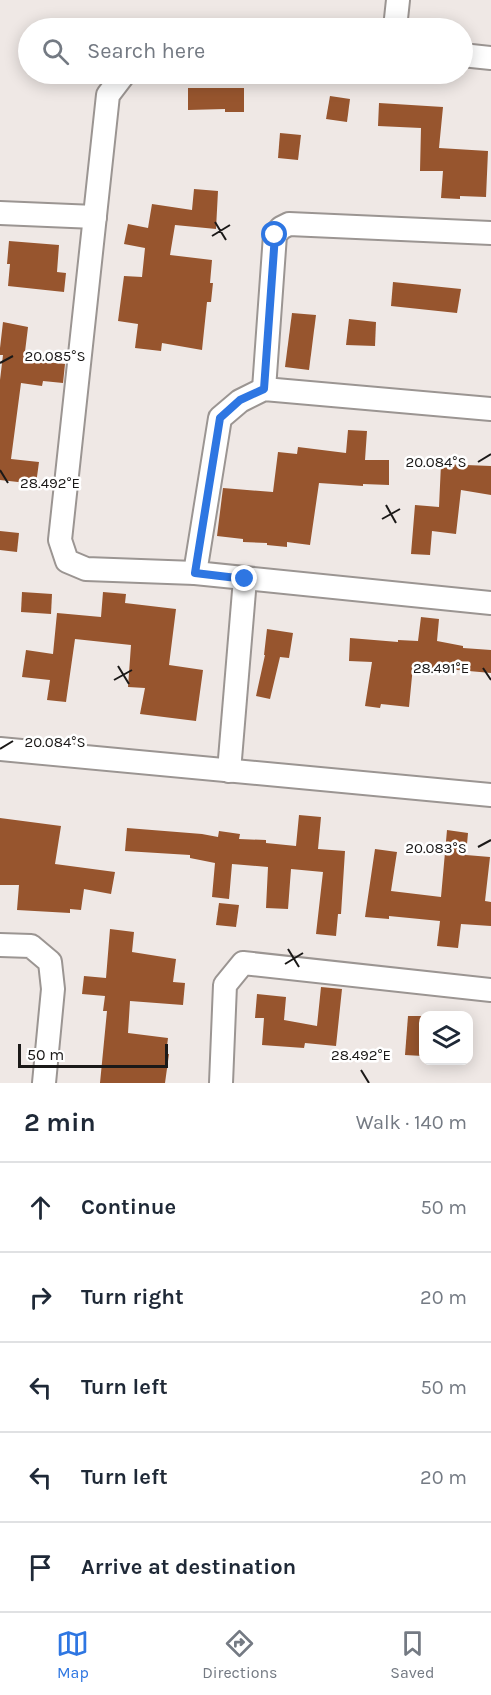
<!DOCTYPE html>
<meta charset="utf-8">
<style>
:root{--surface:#fff;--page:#f6f6f7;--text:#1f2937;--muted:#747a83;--line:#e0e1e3;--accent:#2e76e2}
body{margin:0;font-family:Karla,sans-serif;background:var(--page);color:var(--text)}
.controls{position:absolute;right:18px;bottom:18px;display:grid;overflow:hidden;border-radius:12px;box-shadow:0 3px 15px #0003}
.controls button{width:54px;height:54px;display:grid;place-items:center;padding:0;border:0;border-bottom:2px solid var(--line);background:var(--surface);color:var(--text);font:30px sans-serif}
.scale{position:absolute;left:18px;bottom:15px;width:150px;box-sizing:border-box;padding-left:6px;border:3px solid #1b1918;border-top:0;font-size:16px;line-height:21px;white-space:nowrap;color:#1b1918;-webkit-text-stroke:4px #fff;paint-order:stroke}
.stop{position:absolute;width:18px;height:18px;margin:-14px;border:4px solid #2e76e2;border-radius:50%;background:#fff}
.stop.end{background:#2e76e2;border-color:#fff;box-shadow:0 2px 6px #0008}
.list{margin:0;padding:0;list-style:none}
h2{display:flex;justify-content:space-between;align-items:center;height:78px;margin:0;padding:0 24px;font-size:26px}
h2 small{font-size:20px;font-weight:400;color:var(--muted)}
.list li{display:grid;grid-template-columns:39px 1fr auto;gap:18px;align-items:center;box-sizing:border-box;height:90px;padding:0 24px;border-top:2px solid var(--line)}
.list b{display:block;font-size:22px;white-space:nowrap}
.list em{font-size:20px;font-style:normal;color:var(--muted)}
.icon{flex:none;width:33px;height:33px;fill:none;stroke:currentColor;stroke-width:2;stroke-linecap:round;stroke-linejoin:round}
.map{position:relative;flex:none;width:491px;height:1083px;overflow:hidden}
.search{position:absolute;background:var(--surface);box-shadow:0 3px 15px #0003;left:18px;right:18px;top:18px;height:66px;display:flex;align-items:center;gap:15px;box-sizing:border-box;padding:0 21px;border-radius:33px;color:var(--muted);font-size:22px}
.sheet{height:528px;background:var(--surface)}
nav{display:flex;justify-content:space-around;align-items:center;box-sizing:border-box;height:84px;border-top:2px solid var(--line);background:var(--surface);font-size:16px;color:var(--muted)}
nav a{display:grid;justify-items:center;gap:3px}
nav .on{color:var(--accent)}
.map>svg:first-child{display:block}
.building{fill:#97552e}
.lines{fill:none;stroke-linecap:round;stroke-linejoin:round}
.minor-casing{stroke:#9b9592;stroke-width:26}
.minor{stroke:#fff;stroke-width:22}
.route{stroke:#2e76e2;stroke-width:8}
.ticks{fill:none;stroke:#1b1918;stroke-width:2}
.ticks-label{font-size:15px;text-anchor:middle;fill:#1b1918;stroke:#fff;stroke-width:5;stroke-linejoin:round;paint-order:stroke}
</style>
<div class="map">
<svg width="491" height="1083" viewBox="0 0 491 1083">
<rect width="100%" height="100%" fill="#efe8e5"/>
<!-- building -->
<g class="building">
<polygon points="188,88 244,88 244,112 225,112 225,109 188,110"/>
<polygon points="330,96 350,99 347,122 326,119"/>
<polygon points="379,103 443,107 439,148 488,151 486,197 460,196 460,199 441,198 443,171 420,171 421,128 378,126"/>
<polygon points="280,133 301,135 298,160 278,158"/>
<polygon points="194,189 218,191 216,229 175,225 170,255 212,260 210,283 213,283 211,302 207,302 202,350 162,343 161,351 135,348 138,324 118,321 124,276 142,277 145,248 124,244 128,224 148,228 152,204 192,210"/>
<polygon points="9,241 59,245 57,272 66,273 64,292 8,286 10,264 7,264"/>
<polygon points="393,282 461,289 457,313 391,306"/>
<polygon points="292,313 316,315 309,370 285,367"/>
<polygon points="349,319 376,322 375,346 346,345"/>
<polygon points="3,322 28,327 24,360 65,364 63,383 43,381 42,386 21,383 11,459 39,462 36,484 0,480 0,380 3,355 0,355 0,348"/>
<polygon points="348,430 367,431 365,460 389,460 389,485 363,484 363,486 319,483 310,545 287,542 287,547 267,545 267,543 243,542 243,539 217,536 223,488 273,492 278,452 297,454 298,447 346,453"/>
<polygon points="441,464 491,466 491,495 461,490 456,534 432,531 430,555 411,554 415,505 439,507"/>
<polygon points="0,531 19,533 17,552 0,550"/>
<polygon points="22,592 52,594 51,614 21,612"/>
<polygon points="103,592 126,594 125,603 176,609 169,665 203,670 196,721 140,714 145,688 128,687 131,645 75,639 66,702 47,700 50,680 22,677 26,650 53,654 57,613 101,617"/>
<polygon points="421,617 439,619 437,641 463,646 463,648 491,650 491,673 413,666 409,707 381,704 380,708 365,706 372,662 349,661 350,638 398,642 398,640 418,641"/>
<polygon points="267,629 293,633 289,658 280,657 270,699 256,696 265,655 264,655"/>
<polygon points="299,815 321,817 318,849 345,851 341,914 338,914 336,936 316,934 323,872 291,869 288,909 266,908 268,867 232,864 229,899 212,897 215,863 190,858 190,855 125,851 127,828 202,834 218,837 219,831 240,834 239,839 266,840 266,843 296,846"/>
<polygon points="0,818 61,826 55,864 115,872 111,894 84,889 81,910 70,909 70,913 17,910 19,885 0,885"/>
<polygon points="447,830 468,833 466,855 490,857 485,901 491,902 491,926 461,924 458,948 437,946 440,921 389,916 389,919 365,917 375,849 397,852 391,891 441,897"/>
<polygon points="219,903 239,905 236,927 216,925"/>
<polygon points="110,929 134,932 132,952 176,959 173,982 185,983 183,1005 130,1001 128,1033 168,1038 166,1054 169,1054 165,1083 100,1083 107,1011 103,1011 105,996 82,994 84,976 106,978"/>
<polygon points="321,987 342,989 336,1046 305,1043 304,1048 262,1045 264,1018 255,1018 257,994 286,997 284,1020 317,1026"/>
<polygon points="408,1016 423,1016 423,1056 405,1055"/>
</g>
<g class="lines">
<!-- minor casing -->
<g class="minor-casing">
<g id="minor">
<polyline points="395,28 398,0"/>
<polyline points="462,55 491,58"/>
<polyline points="124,74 108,95 60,540 67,561 86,569 195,573"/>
<polyline points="0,213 95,217"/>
<polyline points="264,389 275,235 281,228 289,224 491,233"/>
<polyline points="491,409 264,389 240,401 220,418 195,573 491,603"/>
<polyline points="0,749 491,795"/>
<polyline points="229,771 245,579"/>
<polyline points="0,945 31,946 50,962 53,989 44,1083"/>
<polyline points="221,1083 225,985 243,963 491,990"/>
</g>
</g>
<!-- minor -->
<use href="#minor" class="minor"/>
</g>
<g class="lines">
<!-- route -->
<polyline class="route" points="245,579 195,573 220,418 240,400 264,389 275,235"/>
</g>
<!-- ticks -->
<path class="ticks" d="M 215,222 L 226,240M 212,236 L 230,225M 0,363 L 13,356M 478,462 L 491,454M 0,470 L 8,483M 386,505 L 396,523M 382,519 L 400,509M 118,666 L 129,684M 483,668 L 491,680M 114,680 L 132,670M 0,749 L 13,741M 478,847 L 491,840M 288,949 L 299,967M 285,964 L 303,953M 361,1070 L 369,1083"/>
<g class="ticks-label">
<text x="55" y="361">20.085°S</text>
<text x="436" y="467">20.084°S</text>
<text x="50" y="488">28.492°E</text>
<text x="441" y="673">28.491°E</text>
<text x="55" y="747">20.084°S</text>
<text x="436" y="853">20.083°S</text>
<text x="361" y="1060">28.492°E</text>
</g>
</svg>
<div class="controls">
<button><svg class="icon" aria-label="layers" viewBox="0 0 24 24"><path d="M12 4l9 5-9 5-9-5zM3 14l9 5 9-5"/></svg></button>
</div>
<div class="scale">50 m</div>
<div class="stop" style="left:275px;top:235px"></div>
<div class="stop end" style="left:245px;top:579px"></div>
<div class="search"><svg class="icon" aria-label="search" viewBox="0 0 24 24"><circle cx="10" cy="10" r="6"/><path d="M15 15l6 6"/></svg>Search here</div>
</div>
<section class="sheet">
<h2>2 min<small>Walk · 140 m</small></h2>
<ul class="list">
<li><svg class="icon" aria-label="ahead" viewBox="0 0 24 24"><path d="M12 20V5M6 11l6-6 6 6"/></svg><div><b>Continue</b></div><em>50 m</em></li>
<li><svg class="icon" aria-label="right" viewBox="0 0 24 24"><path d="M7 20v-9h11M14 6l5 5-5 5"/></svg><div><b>Turn right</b></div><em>20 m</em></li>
<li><svg class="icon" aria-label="left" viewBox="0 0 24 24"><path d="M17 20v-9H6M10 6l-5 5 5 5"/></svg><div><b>Turn left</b></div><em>50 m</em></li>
<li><svg class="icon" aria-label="left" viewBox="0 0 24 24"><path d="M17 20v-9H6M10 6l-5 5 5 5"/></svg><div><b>Turn left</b></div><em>20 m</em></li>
<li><svg class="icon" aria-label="arrive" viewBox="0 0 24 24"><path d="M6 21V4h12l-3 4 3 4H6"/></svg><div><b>Arrive at destination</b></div></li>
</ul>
</section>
<nav>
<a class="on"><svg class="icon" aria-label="map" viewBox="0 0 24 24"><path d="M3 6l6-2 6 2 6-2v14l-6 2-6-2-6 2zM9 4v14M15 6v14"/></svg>Map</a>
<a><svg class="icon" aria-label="directions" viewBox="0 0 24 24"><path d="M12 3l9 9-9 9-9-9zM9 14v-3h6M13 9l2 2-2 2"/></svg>Directions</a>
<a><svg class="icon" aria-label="saved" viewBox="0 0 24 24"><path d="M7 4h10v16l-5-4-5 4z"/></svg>Saved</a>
</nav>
